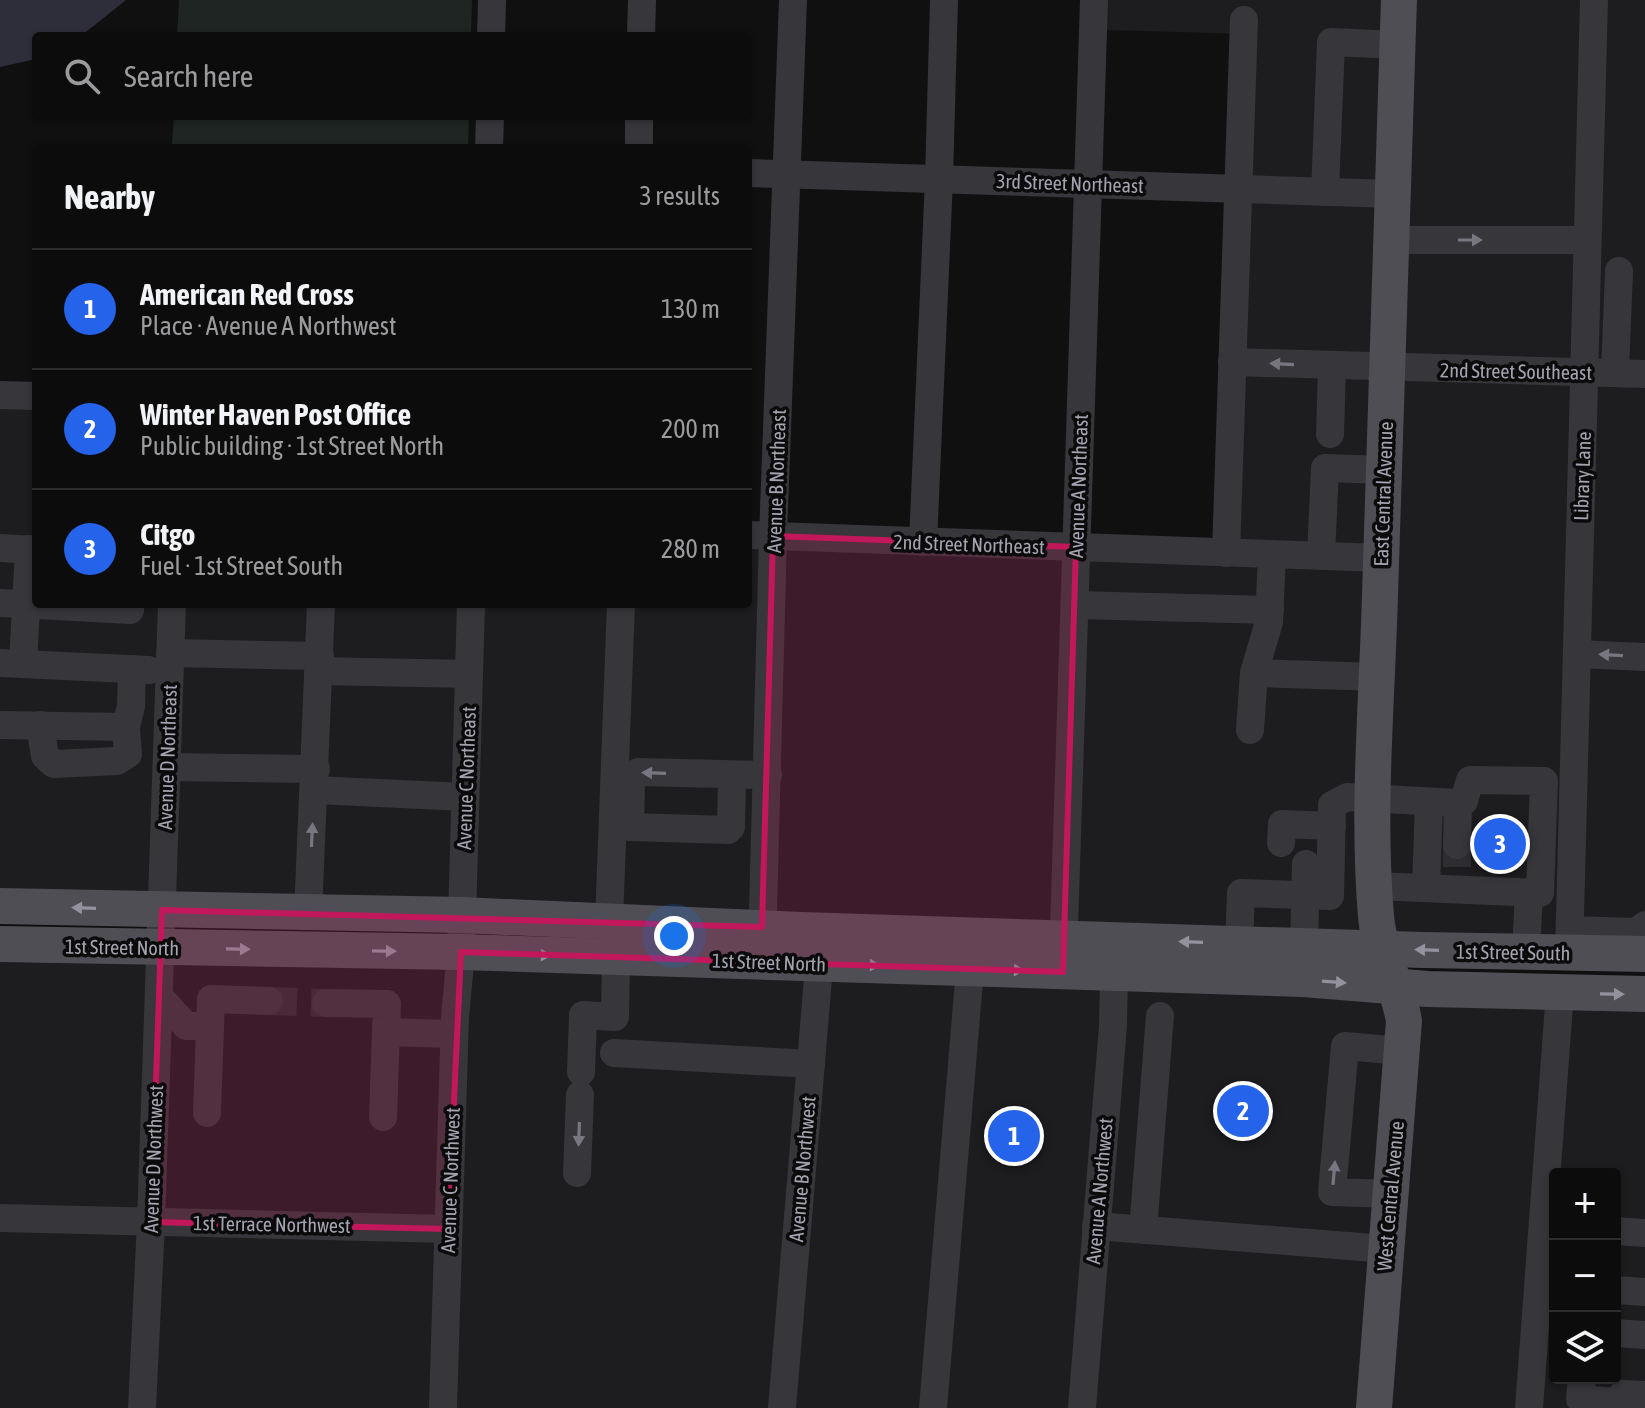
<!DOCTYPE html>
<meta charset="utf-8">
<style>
:root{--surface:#0c0c0d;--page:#151516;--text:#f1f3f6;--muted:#9a9b9d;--line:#2c2c2e;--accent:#2563eb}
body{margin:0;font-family:"Asap Condensed",sans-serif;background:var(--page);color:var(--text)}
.controls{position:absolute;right:24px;bottom:24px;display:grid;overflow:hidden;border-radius:8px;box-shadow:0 2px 6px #0004}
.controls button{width:72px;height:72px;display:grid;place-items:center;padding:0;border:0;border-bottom:2px solid var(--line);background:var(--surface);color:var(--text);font:40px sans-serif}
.you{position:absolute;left:674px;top:936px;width:28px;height:28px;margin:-20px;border:6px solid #fff;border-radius:50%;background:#1a73e8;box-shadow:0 0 0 12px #1a73e833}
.badge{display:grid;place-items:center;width:52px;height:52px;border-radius:50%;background:var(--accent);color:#fff;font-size:26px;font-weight:700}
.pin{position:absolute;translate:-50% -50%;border:4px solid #fff;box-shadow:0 2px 8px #0006}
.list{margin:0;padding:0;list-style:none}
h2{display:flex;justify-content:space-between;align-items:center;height:104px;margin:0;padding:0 32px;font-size:34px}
h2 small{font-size:26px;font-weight:400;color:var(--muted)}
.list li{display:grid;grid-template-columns:52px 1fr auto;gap:24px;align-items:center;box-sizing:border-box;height:120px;padding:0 32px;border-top:2px solid var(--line)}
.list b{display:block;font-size:30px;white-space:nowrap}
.list p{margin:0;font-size:26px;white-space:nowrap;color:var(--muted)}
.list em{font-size:26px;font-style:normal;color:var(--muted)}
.icon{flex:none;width:44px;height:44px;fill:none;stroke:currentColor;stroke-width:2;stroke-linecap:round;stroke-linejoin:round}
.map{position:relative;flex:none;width:1645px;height:1408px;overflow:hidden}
.search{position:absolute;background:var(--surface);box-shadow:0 2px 6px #0004;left:32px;top:32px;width:720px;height:88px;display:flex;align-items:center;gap:20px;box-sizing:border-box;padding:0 28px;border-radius:8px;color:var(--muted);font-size:30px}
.panel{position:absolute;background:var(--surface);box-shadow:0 2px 6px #0004;left:32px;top:144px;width:720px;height:464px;border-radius:8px}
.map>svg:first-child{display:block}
.built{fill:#1d1c1e;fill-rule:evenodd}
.green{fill:#1f2522}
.water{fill:#2d2e3a}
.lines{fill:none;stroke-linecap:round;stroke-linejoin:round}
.minor-tunnel{stroke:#2e2d31;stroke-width:28;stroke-dasharray:28 14;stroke-linecap:butt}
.minor{stroke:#37363a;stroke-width:28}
.major{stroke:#4f4e54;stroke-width:36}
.oneway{fill:#787781}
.oneway2{fill:#93929e}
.marked{fill:#c2185b;fill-opacity:0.2;stroke:#c2185b;stroke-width:6;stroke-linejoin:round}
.labels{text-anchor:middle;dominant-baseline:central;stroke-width:7;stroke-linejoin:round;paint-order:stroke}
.street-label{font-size:20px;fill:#a4a3b0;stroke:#0b0b0c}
</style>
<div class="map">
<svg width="1645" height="1408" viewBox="0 0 1645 1408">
<rect width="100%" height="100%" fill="#101011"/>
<!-- built -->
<g class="built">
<polygon points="1106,0 1388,0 1382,183 1248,179 1251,34 1105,30"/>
<polygon points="1411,0 1645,0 1645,364 1400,358"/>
<polygon points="1247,200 1381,204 1370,547 1238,543"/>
<polygon points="1399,379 1645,385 1645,944 1391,937 1388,918"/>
<polygon points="0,406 36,407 36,604 161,604 151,900 0,895"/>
<polygon points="748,546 761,546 751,917 473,905 483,604 748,604"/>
<polygon points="785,547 1064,557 1053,927 774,918"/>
<polygon points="1087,558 1369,568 1368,936 1076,928"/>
<polygon points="183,604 460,604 449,905 174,900"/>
<polygon points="0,954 149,958 140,1211 0,1208"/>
<polygon points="172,959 448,962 437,1218 163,1212"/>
<polygon points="471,963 808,974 771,1408 454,1408 466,1018"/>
<polygon points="831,975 1102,983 1070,1408 794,1408"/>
<polygon points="1125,984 1389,1003 1362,1408 1093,1408"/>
<path d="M 1412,998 L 1645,1005 L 1645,1408 L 1386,1408 ZM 1555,1174 L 1615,1174 L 1615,1378 L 1555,1378 Z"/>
<polygon points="0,1229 139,1232 131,1408 0,1408"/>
<polygon points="162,1232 436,1239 431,1408 154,1408"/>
</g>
<!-- green -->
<g class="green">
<polygon points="179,0 472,0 471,36 177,36"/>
<polygon points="174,116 469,116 468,148 172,144"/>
</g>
<!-- water -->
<polygon class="water" points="0,0 126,0 81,36 36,36 36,59 0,67"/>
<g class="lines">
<!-- minor-tunnel -->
<g class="minor-tunnel">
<polyline points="1457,867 1457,845"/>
<polyline points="269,1001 326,1003"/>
</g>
<!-- minor -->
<g class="minor">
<polyline points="491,36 492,0"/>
<polyline points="641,36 642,0"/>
<polyline points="489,148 490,116"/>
<polyline points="639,148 639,116"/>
<polyline points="748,173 1393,194"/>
<polyline points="1325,192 1331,42 1398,45"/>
<polyline points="1392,240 1587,240"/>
<polyline points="1232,362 1645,374"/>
<polyline points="1615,373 1619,271"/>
<polyline points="0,395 36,396"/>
<polyline points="1330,434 1332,367"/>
<polyline points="748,535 1381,558"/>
<polyline points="923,542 939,179 944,0"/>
<polyline points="0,548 36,550"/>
<polyline points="1226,553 1244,20"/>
<polyline points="1272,554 1269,622 1254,673 1377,677"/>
<polyline points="1321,556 1325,468 1384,470"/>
<polyline points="0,603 130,610 130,604"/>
<polyline points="1075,605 1270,610"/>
<polyline points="170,653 320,656"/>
<polyline points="1577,654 1645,657"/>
<polyline points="0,663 149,670"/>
<polyline points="23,664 29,549"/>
<polyline points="319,671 469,674"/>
<polyline points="0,725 126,727 131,706 132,669"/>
<polyline points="40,725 45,756 54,764 117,761 128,754 126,727"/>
<polyline points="1250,730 1254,673"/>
<polyline points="167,767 316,769"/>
<polyline points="732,775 731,827 728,830 630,827 631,782 633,775 638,772 768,775"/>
<polyline points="315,790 465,797"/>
<polyline points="1281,843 1282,824 1332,826"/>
<polyline points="1457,845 1458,803"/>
<polyline points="1426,888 1429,802"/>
<polyline points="308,913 321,604"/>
<polyline points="609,921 621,604"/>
<polyline points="1570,930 1636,932 1645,925"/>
<polyline points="1239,944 1241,893 1330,896 1332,805 1347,797 1458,803 1464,801 1470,780 1544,781 1540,893 1375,886"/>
<polyline points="1304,945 1306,864"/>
<polyline points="762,947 773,536 793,0"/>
<polyline points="1526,952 1529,892"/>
<polyline points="1569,953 1594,0"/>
<polyline points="1063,959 1094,0"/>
<polyline points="159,996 186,1026 210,1026"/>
<polyline points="326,1003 387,1004 386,1032"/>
<polyline points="614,1053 811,1064"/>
<polyline points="581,1072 583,1015 615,1017 616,957"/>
<polyline points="207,1113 211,999 269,1001"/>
<polyline points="383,1117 386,1032 454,1034"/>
<polyline points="577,1173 580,1095"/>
<polyline points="1391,1194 1332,1192 1345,1046 1402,1051"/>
<polyline points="0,1218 448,1229"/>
<polyline points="1096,1226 1386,1249"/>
<polyline points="1143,1230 1160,1016"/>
<polyline points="1615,1231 1645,1233"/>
<polyline points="1615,1290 1645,1292"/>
<polyline points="1615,1333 1645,1335"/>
<polyline points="1582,1378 1580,1399 1616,1402"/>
<polyline points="142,1408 151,1222 172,604"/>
<polyline points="443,1408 455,1017 461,952 471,604"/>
<polyline points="782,1408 821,943"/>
<polyline points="933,1408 970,969"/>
<polyline points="1082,1408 1113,1025 1114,973"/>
<polyline points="1529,1408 1560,992"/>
<polyline points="1616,1408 1616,1402 1623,1394 1645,1395"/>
</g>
<!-- major -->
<g class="major">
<polyline points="0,906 461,915 802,930 1422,950 1645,954"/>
<polyline points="0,944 461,952 1303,979 1428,989 1645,994"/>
<path d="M 1374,1408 L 1404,1021 C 1398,985 1379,953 1376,916 C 1367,810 1377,701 1380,595 C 1386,396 1392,198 1399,0"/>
</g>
</g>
<!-- one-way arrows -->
<defs><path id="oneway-solid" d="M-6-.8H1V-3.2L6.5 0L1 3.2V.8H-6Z" transform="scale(2)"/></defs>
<g class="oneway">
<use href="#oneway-solid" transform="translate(1470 240)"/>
<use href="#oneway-solid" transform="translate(1282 364) rotate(-177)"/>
<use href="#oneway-solid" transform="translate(1611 655) rotate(-177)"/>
<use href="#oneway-solid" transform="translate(654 773) rotate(-178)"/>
<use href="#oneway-solid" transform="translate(312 835) rotate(-87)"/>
<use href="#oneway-solid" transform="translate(579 1134) rotate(92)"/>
<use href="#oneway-solid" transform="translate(1334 1173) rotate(-85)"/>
</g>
<g class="oneway2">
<use href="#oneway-solid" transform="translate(84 908) rotate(-178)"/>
<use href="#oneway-solid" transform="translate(1191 942) rotate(-178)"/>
<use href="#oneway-solid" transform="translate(238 949) rotate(1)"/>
<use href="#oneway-solid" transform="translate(1427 950) rotate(-178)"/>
<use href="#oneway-solid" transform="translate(384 951) rotate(1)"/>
<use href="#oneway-solid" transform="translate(539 955) rotate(2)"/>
<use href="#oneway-solid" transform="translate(868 965) rotate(2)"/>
<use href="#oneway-solid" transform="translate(1012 970) rotate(2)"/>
<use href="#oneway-solid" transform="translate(1334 982) rotate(4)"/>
<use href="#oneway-solid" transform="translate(1612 994) rotate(1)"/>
</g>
<!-- marked area -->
<path class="marked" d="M 773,536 L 1076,547 L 1063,972 L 461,952 L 448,1229 L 151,1222 L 162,910 L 762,927 Z"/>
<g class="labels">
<!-- street labels -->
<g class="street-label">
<text transform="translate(1070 183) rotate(2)">3rd Street Northeast</text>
<text transform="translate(1516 371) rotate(1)">2nd Street Southeast</text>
<text transform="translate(1582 476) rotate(-88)">Library Lane</text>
<text transform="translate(776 481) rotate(-88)">Avenue B Northeast</text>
<text transform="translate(1078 486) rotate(-88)">Avenue A Northeast</text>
<text transform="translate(1383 494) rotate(-88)">East Central Avenue</text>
<text transform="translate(969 544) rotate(2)">2nd Street Northeast</text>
<text transform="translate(167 757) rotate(-88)">Avenue D Northeast</text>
<text transform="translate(466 778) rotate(-88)">Avenue C Northeast</text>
<text transform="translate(122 947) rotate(1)">1st Street North</text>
<text transform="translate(1513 952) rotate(1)">1st Street South</text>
<text transform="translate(769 962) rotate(2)">1st Street North</text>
<text transform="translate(153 1159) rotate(-88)">Avenue D Northwest</text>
<text transform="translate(802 1169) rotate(-85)">Avenue B Northwest</text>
<text transform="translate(450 1180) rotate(-88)">Avenue C Northwest</text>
<text transform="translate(1099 1191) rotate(-85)">Avenue A Northwest</text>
<text transform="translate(1390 1196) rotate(-85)">West Central Avenue</text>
<text transform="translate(272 1224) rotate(1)">1st Terrace Northwest</text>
</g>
</g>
</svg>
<div class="controls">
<button>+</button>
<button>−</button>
<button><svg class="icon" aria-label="layers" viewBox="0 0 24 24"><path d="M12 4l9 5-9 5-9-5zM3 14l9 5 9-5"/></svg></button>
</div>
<div class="you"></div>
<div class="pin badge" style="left:1014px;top:1136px">1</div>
<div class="pin badge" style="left:1243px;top:1111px">2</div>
<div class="pin badge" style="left:1500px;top:844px">3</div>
<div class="search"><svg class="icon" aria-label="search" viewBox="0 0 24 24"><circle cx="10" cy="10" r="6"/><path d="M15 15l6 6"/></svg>Search here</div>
<section class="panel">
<h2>Nearby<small>3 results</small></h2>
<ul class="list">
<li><span class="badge">1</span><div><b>American Red Cross</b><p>Place · Avenue A Northwest</p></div><em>130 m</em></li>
<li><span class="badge">2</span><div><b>Winter Haven Post Office</b><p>Public building · 1st Street North</p></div><em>200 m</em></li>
<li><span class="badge">3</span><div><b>Citgo</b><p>Fuel · 1st Street South</p></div><em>280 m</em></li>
</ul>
</section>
</div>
